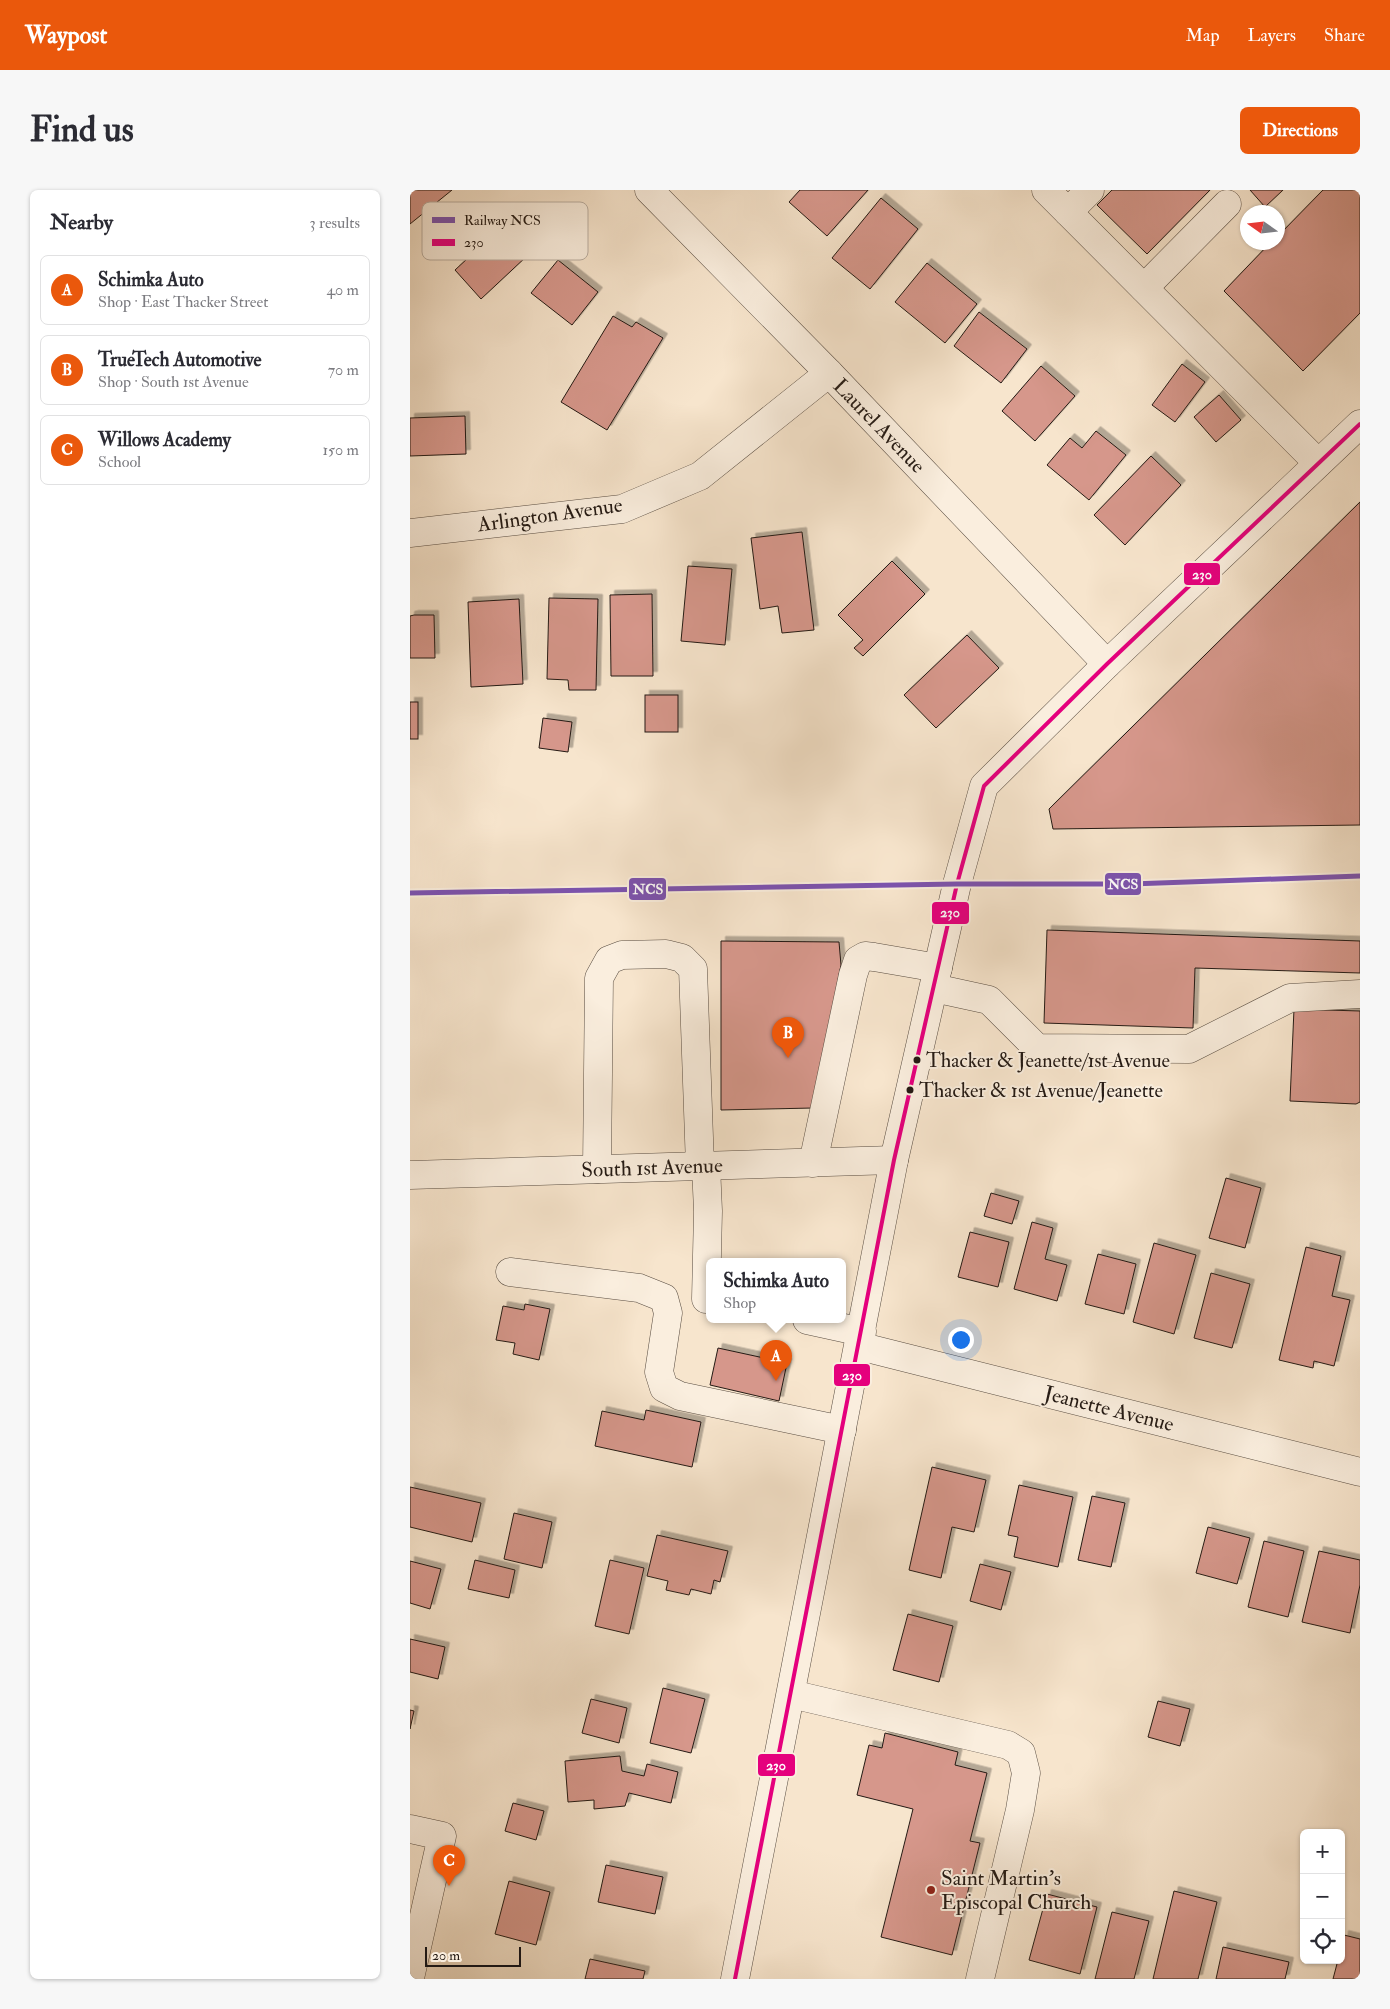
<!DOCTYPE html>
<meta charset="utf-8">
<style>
:root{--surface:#fff;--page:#f7f7f7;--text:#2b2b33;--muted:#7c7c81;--line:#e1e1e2;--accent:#ea580c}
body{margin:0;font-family:"IM FELL Double Pica",serif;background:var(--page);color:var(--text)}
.controls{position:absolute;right:15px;bottom:15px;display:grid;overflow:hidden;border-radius:8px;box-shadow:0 1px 4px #0004}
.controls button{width:45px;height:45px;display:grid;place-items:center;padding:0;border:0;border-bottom:1px solid var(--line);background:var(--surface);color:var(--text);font:25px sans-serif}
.compass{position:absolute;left:830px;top:15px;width:45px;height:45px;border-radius:50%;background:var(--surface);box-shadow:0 1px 4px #0004;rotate:284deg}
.scale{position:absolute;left:15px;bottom:12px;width:96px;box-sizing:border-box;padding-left:5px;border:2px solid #241a14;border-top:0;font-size:14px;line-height:18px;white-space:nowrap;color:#241a14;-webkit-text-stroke:4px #faeede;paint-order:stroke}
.you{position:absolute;left:550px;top:1149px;width:18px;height:18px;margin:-12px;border:4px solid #fff;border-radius:50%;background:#1a73e8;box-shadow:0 0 0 8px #1a73e833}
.badge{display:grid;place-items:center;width:32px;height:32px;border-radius:50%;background:var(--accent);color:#fff;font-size:16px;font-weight:700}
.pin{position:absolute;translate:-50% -41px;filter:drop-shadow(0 1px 2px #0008)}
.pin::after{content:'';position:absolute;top:26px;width:18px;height:15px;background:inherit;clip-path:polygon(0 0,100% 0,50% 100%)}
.popup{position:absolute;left:296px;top:1068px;width:140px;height:65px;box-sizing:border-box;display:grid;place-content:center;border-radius:8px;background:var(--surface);filter:drop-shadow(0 1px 4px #0005);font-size:16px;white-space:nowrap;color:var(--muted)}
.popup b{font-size:19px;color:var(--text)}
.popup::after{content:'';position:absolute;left:50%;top:100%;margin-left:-10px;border:10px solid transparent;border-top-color:var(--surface)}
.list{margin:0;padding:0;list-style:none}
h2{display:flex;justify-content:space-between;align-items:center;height:65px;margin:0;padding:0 20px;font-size:21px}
h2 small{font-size:16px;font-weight:400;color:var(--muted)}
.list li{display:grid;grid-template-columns:32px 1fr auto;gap:15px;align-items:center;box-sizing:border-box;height:70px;margin:0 10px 10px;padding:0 10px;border:1px solid var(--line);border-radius:8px}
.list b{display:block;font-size:19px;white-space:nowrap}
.list p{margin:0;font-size:16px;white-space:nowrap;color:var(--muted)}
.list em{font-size:16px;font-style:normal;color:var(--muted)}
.icon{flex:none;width:28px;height:28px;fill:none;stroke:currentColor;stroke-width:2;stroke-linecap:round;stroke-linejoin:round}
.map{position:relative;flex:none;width:950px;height:1789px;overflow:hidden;border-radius:8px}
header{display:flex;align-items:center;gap:30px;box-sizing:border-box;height:70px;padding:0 25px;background:var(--accent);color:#fff}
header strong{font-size:24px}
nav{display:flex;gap:28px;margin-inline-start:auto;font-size:18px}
.intro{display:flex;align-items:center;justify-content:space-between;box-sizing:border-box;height:120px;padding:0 30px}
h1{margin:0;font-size:35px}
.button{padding:12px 22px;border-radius:8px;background:var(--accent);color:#fff;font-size:18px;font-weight:700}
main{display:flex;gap:30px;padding:0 30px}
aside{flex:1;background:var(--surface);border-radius:8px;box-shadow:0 1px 4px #0004}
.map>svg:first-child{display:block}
.building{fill:#d6978b;stroke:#241a14;filter:url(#shadow)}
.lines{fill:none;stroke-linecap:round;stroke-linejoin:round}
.minor-casing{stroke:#594d42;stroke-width:29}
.minor{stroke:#faeede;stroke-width:28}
.bus-1-casing{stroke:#faeede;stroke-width:8}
.bus-1{stroke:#e5007d;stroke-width:4}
.rail-1-casing{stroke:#faeede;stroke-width:9}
.rail-1{stroke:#7c53af;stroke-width:5}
.bus-dot{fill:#241a14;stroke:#faeede;stroke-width:2}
.poi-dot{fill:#8f2418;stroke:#faeede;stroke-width:2}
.labels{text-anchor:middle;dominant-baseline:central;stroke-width:4;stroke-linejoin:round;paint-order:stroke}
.bus-label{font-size:20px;fill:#241a14;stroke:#faeede;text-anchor:start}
.street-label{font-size:21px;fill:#241a14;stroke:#faeede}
.poi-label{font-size:21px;fill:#241a14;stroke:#faeede;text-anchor:start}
.key{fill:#faeede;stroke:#baaea1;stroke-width:1}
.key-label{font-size:14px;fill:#241a14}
.line-badge{stroke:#faeede;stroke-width:2}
.badge-label{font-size:14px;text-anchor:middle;font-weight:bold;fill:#fff}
</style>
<header>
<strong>Waypost</strong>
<nav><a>Map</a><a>Layers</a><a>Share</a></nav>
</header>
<div class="intro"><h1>Find us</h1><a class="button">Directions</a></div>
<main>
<aside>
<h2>Nearby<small>3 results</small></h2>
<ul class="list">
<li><span class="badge">A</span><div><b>Schimka Auto</b><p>Shop · East Thacker Street</p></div><em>40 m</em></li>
<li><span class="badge">B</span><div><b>TrueTech Automotive</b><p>Shop · South 1st Avenue</p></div><em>70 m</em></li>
<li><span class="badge">C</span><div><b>Willows Academy</b><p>School</p></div><em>150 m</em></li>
</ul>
</aside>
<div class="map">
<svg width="950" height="1789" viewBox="0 0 950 1789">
<defs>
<filter id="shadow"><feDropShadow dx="4.5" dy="-4.5" stdDeviation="0" flood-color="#0004"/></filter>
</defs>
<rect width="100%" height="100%" fill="#f7e5cd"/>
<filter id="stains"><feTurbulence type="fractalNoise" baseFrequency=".004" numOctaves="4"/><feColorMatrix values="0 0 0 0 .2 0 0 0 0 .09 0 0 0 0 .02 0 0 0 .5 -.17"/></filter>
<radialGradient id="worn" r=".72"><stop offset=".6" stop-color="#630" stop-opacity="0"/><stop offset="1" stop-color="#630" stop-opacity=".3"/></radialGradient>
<!-- building -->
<g class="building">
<polygon points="0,0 42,0 0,34"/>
<polygon points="390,0 458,0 417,46 379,12"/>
<polygon points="702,0 800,0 737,64 687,15"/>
<polygon points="840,0 873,0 855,17"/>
<polygon points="913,0 950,0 950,123 893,181 814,101 861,52 868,52 868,46"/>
<polygon points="471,8 508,39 460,99 422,68"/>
<polygon points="108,22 133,51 71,109 45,80"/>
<polygon points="148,70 188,102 162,135 121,103"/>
<polygon points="517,73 567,114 535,153 485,112"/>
<polygon points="569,122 617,159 591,193 544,156"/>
<polygon points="203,126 222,137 226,132 253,148 197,240 151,212"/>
<polygon points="772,174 795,192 765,232 742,215"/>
<polygon points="631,176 665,206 625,251 592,221"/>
<polygon points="809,205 831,230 806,252 784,227"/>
<polygon points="55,226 56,264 0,266 0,228"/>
<polygon points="686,241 716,265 679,310 637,275 660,248 672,258"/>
<polygon points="741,266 771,295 715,355 684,325"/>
<polygon points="950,312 950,635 643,639 639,619"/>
<polygon points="392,342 404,440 372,443 368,416 350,419 341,348"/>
<polygon points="482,371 515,404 453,466 444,458 453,450 428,425"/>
<polygon points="278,376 322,379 315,455 271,451"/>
<polygon points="242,404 243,486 201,486 200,405"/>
<polygon points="139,408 188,409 186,500 159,500 158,490 137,489"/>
<polygon points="109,409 113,494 61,497 58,412"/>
<polygon points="4,425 24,425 25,468 0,468 0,426"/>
<polygon points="557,445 589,478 526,538 494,505"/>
<rect x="235" y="505" width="33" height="37"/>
<rect x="0" y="512" width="8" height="37"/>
<polygon points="133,528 162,532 158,562 129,558"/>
<polygon points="637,740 950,751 950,783 785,778 783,838 634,833"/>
<polygon points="311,751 429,752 431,775 403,918 311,920"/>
<polygon points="884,819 950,821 950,912 946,914 880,911"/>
<polygon points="816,988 851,998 835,1058 799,1048"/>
<polygon points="581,1003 609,1011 602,1034 574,1026"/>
<polygon points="622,1032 643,1038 635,1069 657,1075 647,1111 604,1099"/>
<polygon points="560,1042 599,1052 588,1097 548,1087"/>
<polygon points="744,1053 786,1065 764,1144 723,1132"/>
<polygon points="896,1057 931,1066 922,1106 940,1110 924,1176 904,1171 903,1178 869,1170"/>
<polygon points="688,1064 726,1074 714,1124 675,1114"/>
<polygon points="801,1083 840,1094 822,1158 784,1148"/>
<polygon points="115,1114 140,1119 129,1170 103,1164 105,1153 86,1150 93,1116 114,1120"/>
<polygon points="308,1158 377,1173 369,1211 300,1195"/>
<polygon points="236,1220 291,1232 282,1277 185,1256 192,1221 234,1230"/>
<polygon points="522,1277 576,1290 564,1342 542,1337 531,1388 499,1380"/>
<polygon points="609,1295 663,1307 648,1377 604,1367 608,1347 598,1345"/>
<polygon points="0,1297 71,1313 62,1352 0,1337"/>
<polygon points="682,1306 715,1313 701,1377 668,1370"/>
<polygon points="104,1323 142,1332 132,1378 94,1369"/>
<polygon points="798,1337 840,1348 827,1394 786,1383"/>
<polygon points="247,1345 318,1361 310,1392 304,1390 301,1404 281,1399 279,1405 256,1400 258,1391 237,1386"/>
<polygon points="854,1351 894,1361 878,1427 838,1417"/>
<polygon points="909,1361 950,1370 950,1395 940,1443 892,1432"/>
<polygon points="65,1370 105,1380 99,1408 58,1399"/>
<polygon points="200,1370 234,1378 219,1444 185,1436"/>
<polygon points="0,1371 31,1379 20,1419 0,1413"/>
<polygon points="570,1374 601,1382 591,1420 560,1411"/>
<polygon points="498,1424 543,1436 529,1492 483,1480"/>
<polygon points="0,1449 35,1457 28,1489 0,1482"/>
<polygon points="253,1498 295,1509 281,1563 240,1553"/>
<polygon points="181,1509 217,1518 209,1553 172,1543"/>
<polygon points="748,1511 780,1519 770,1556 738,1547"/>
<polygon points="0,1520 4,1521 0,1539"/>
<polygon points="475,1543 548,1562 545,1575 577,1583 560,1651 570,1653 542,1765 471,1747 503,1619 447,1605 459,1555 472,1558"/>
<polygon points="210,1566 212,1581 234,1586 237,1574 268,1582 261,1613 219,1603 215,1616 184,1619 184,1610 158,1612 155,1571"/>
<polygon points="103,1613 134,1621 126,1650 95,1641"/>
<polygon points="196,1675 253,1687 245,1724 188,1712"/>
<polygon points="99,1691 140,1702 126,1755 85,1744"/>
<polygon points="764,1701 807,1712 788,1789 743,1789"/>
<polygon points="637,1704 687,1717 670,1784 619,1770"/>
<polygon points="702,1722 739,1731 724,1789 685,1789"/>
<polygon points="934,1745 950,1749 950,1789 923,1789 928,1770 931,1770"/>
<polygon points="813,1757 879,1772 875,1789 806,1789"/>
<polygon points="180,1769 235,1781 233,1789 175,1789"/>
</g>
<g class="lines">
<!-- minor casing -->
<g class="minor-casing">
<g id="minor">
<polyline points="239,0 419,183 697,474"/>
<polyline points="636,0 908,273"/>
<polyline points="658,22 680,0"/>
<polyline points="734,98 817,14"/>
<polyline points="0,343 212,319 290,286 419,183"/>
<polyline points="524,798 579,810 627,858 779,859 880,808 950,804"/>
<polyline points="403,973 443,785 448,770 455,766 464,767 528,778"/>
<polyline points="187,979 189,788 199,770 212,765 256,764 272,768 283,779 290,976"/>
<polyline points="0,985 484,970"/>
<polyline points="100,1082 229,1098 254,1108 258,1123 249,1182 254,1198 270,1206 432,1240"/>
<polyline points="296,1109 298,1021 296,976"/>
<polyline points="397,1130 452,1142"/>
<polyline points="449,1156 950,1282"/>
<polyline points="381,1504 598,1555 611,1563 616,1583 610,1620 570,1789"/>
<polyline points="0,1639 32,1646 0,1788"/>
<polyline points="325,1789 484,970 547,694 574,596 697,474 950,234"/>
</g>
</g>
<!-- minor -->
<use href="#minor" class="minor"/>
<!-- bus-1 casing -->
<g class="bus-1-casing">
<polyline id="bus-1" points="325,1789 484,970 547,694 574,596 697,474 950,234"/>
</g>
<!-- bus-1 -->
<use href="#bus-1" class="bus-1"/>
<!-- rail-1 casing -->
<g class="rail-1-casing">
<polyline id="rail-1" points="0,703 547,694 721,694 950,686"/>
</g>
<!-- rail-1 -->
<use href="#rail-1" class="rail-1"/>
</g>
<!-- markers -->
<g class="bus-dot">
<circle cx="507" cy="870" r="4.5"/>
<circle cx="500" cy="900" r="4.5"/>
</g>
<circle class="poi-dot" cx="521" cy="1700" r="5"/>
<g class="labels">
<!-- bus labels -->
<g class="bus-label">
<text x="516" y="870">Thacker &amp; Jeanette/1st Avenue</text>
<text x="509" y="900">Thacker &amp; 1st Avenue/Jeanette</text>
</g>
<!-- street labels -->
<g class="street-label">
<text transform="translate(469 236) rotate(46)">Laurel Avenue</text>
<text transform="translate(140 325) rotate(-8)">Arlington Avenue</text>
<text transform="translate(242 978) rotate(-2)">South 1st Avenue</text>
<text transform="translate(699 1219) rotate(14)">Jeanette Avenue</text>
</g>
<!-- poi labels -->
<g class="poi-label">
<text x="531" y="1688">Saint Martin's<tspan x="531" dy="24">Episcopal Church</tspan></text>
</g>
</g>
<!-- legend -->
<rect x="12" y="12" width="166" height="58" rx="8" class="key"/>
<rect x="22" y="27" width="23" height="6" fill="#7c53af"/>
<rect x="22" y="49" width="23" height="7" fill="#e5007d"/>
<g class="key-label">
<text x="54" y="35">Railway NCS</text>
<text x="54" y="57">230</text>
</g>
<g class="line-badge">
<rect x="773" y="372" width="38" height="24" rx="5" fill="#e5007d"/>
<rect x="694" y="682" width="38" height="24" rx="5" fill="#7c53af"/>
<rect x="218" y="687" width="39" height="24" rx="5" fill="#7c53af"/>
<rect x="521" y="711" width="39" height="24" rx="5" fill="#e5007d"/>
<rect x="423" y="1173" width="38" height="24" rx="5" fill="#e5007d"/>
<rect x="347" y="1563" width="39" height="24" rx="5" fill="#e5007d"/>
</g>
<g class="badge-label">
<text x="792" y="389">230</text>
<text x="713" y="699">NCS</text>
<text x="238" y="704">NCS</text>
<text x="540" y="727">230</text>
<text x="442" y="1190">230</text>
<text x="366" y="1580">230</text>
</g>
<rect width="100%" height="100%" filter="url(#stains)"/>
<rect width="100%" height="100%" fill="url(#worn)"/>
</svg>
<div class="controls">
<button>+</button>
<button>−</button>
<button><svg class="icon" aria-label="locate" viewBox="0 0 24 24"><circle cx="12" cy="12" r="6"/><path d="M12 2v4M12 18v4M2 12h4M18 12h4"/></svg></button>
</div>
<svg class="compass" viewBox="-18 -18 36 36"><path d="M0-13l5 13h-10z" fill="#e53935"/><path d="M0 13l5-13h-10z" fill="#7c7c81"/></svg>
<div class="scale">20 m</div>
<div class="you"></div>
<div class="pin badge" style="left:366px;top:1191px">A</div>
<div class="popup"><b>Schimka Auto</b>Shop</div>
<div class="pin badge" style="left:378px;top:868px">B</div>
<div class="pin badge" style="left:39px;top:1696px">C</div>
</div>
</main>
